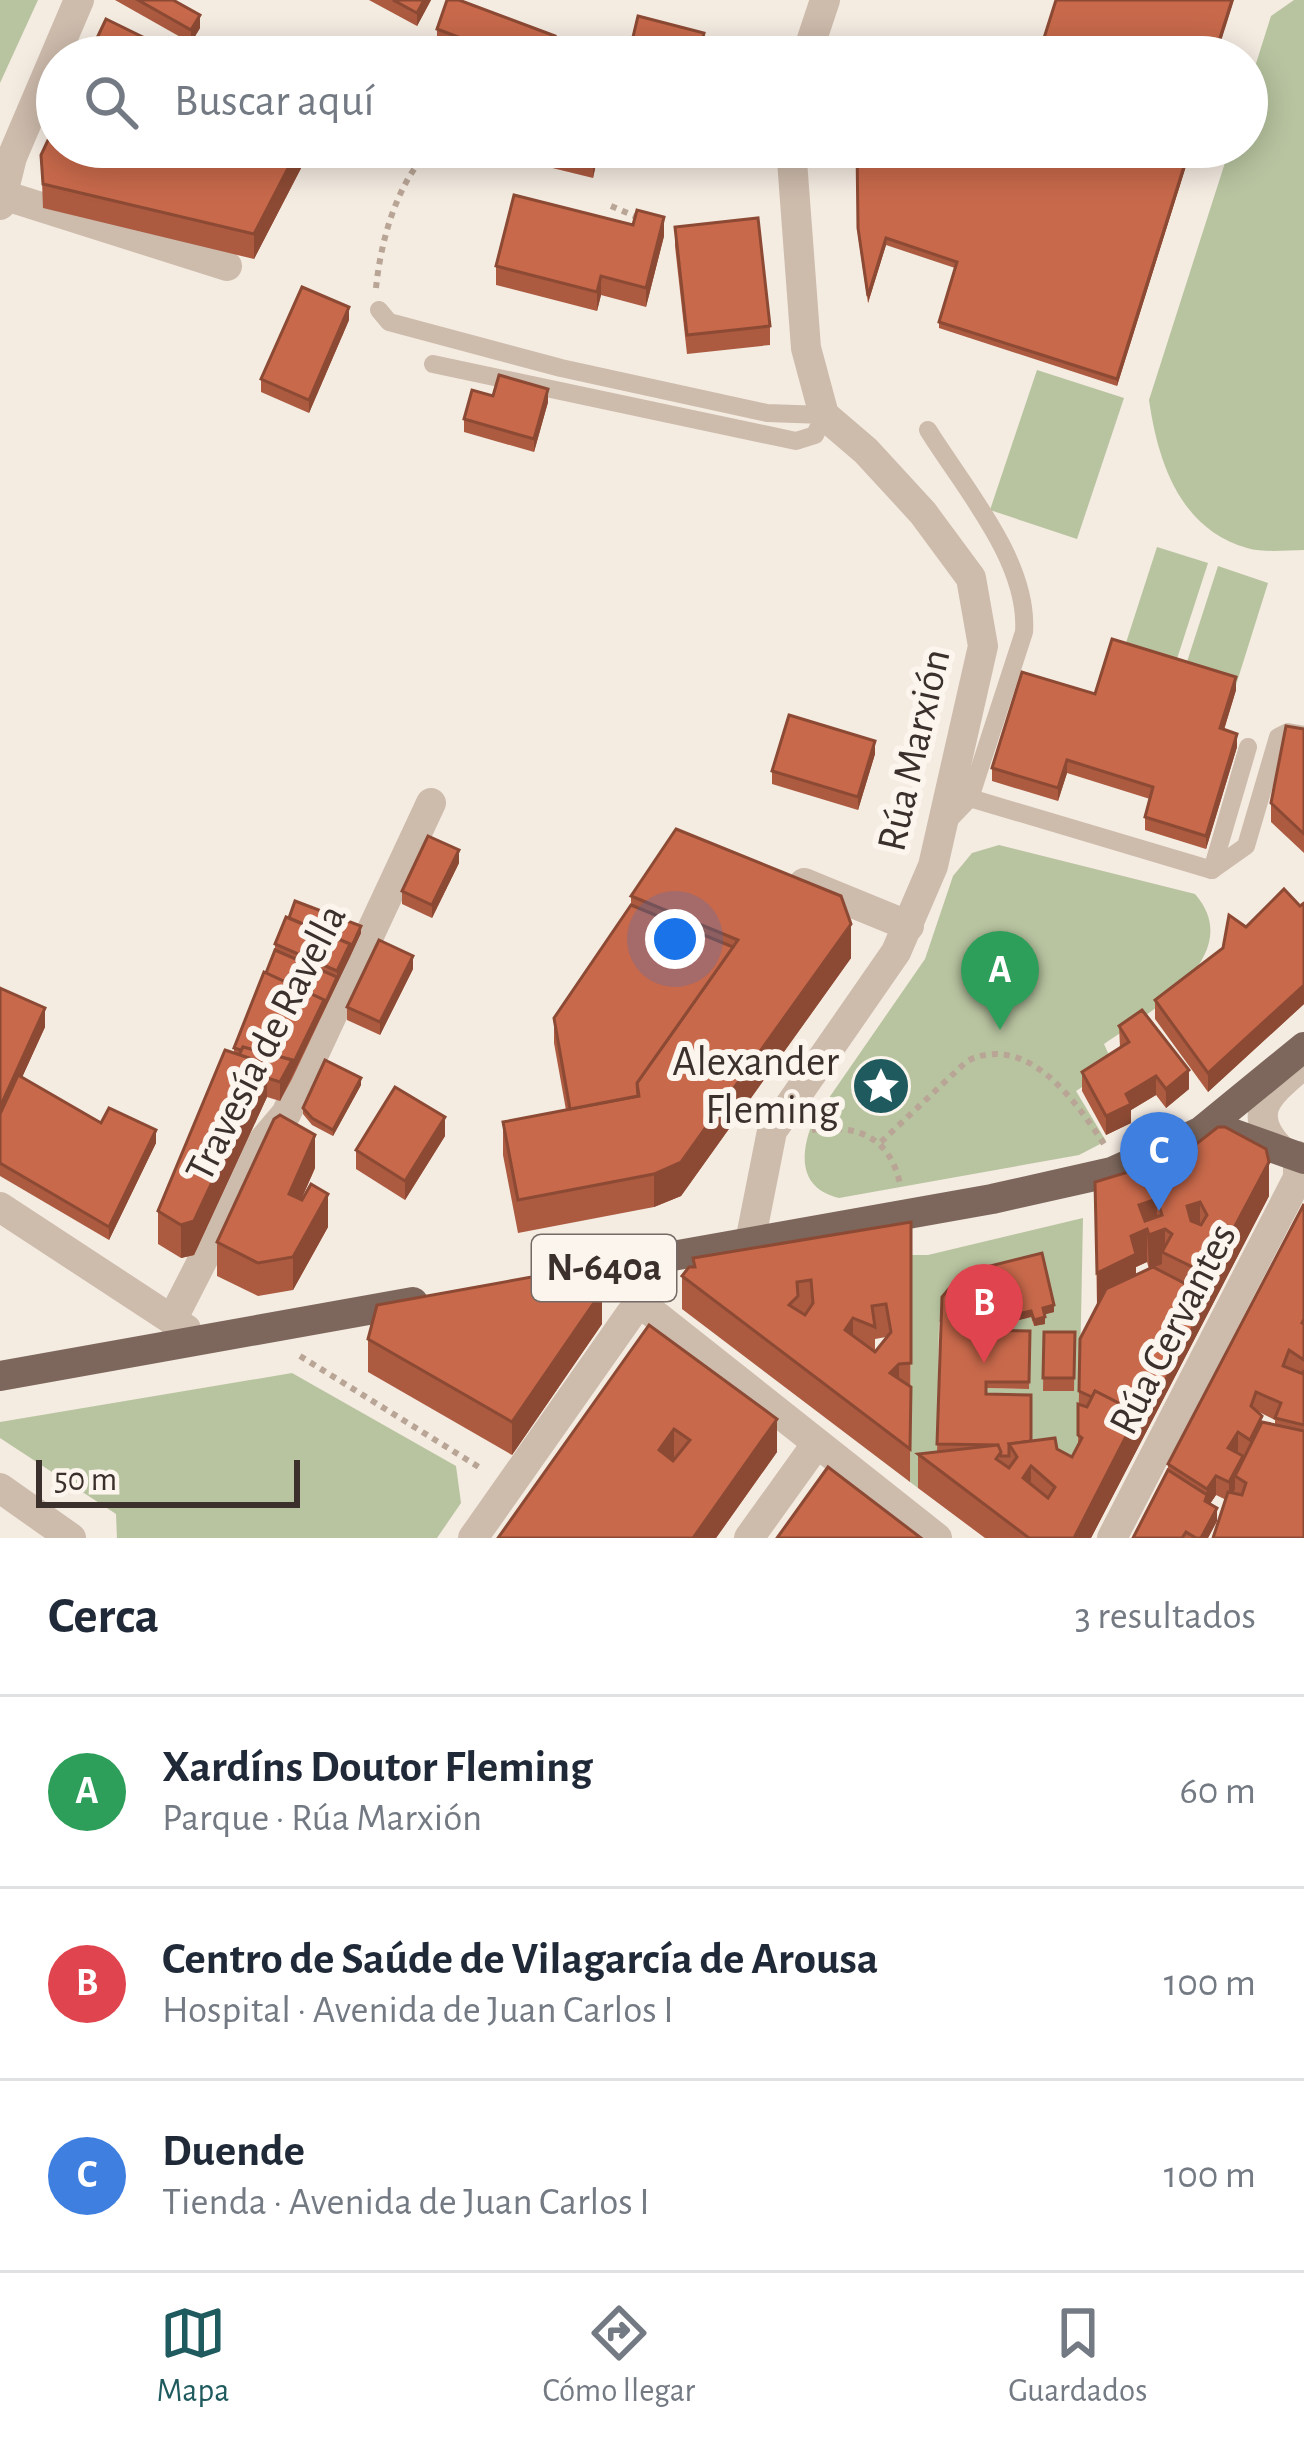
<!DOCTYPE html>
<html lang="es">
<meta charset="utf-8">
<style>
:root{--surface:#fff;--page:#f6f6f7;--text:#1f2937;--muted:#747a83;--line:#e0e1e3;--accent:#1f5a5e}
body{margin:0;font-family:"Alegreya Sans",sans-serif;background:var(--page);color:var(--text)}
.scale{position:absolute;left:36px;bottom:30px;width:264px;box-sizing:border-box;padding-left:12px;border:6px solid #3b302b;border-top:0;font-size:33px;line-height:42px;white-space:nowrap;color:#3b302b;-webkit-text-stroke:9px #fbf5ee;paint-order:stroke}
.you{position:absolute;left:675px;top:939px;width:42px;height:42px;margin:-30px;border:9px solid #fff;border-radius:50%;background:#1a73e8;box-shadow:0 0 0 18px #1a73e833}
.badge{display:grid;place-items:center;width:78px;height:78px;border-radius:50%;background:var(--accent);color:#fff;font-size:39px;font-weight:700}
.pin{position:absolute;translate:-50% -99px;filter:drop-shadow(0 3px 6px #0008)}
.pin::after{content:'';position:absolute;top:63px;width:42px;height:36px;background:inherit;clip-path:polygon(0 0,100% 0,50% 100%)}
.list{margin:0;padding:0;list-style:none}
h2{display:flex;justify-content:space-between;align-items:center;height:156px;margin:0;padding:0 48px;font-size:51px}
h2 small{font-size:39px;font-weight:400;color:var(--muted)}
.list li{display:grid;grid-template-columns:78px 1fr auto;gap:36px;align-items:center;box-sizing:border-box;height:192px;padding:0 48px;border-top:3px solid var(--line)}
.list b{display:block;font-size:45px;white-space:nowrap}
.list p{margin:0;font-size:39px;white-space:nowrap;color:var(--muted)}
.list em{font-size:39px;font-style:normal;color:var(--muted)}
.icon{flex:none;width:66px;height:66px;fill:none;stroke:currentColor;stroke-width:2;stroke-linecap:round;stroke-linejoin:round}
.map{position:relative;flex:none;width:1304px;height:1538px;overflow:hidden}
.search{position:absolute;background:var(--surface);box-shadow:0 6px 30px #0003;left:36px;right:36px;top:36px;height:132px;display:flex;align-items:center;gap:30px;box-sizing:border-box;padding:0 42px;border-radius:66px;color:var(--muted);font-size:45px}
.sheet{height:732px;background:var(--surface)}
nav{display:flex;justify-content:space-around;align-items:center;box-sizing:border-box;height:168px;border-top:3px solid var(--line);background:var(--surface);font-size:33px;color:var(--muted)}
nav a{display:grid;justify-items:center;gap:6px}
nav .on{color:var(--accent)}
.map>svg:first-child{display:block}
.green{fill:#b8c4a0;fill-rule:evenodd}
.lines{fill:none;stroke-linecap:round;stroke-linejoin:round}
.path{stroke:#b9a596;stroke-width:6;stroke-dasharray:6 6;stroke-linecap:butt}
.lane{stroke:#cdbbac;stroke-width:18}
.street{stroke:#cdbbac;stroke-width:30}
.primary{stroke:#7d675c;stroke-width:30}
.wall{fill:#ac5a40;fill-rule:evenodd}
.shaded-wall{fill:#8c4a34}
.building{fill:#c8694b;stroke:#8c4a34;stroke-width:3;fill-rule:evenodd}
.labels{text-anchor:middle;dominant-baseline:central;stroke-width:12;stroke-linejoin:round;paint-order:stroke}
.shield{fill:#fbf5ee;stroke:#756b66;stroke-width:3}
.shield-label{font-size:39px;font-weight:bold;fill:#3b302b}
.street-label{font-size:42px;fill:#3b302b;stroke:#fbf5ee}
.poi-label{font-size:42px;fill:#3b302b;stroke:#fbf5ee;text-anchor:end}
</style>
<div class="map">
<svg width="1304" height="1538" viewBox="0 0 1304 1538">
<rect width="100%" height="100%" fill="#f4ebe1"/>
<!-- green -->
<g class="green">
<polygon points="0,0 38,0 0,83"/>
<path d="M 1294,0 L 1304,0 L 1304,550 C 1287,550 1264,553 1247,548 C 1180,529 1158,462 1149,400 L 1230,147 L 1247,147 L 1247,92 L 1271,16 Z"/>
<polygon points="1037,370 1124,398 1077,539 990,510"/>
<polygon points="1157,547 1208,563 1175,665 1124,649"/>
<polygon points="1218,566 1268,583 1236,685 1185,668"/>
<path d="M 999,845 L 1195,894 C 1249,956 1147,1014 1104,1044 L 1114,1066 L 1076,1091 L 1106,1141 L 1079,1155 L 839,1198 C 798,1188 800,1154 813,1121 L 925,959 L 953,876 L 972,853 Z"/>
<path d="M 1083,1218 L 1078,1469 L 918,1488 L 910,1482 L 911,1255 L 928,1255 ZM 1054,1311 L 1043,1315 L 1034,1326 L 1031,1317 L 987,1328 L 987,1337 L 1029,1389 L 986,1388 L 986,1400 L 937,1451 L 939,1322 Z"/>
<polygon points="292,1373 456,1466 461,1503 437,1538 117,1538 116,1514 0,1438 0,1422"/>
</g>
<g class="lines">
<!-- path -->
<g class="path">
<polyline points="611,206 639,218"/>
<path d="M 376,288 C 381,239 397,182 432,147"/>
<path d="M 812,1130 C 857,1124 890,1137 900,1184"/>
<path d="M 881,1142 L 967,1061 C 1027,1032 1075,1100 1104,1144"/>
<polyline points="300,1356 482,1469"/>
</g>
<!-- lane -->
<g class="lane">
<polyline points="379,310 389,322 561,368 767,413 824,415 815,435 796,441 433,364"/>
<path d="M 928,430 C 964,488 1029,562 1024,632 L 970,798"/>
<polyline points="946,823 970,798 1212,870 1248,747"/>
<polyline points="1212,870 1246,846 1278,737 1288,732 1304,735"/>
</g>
<!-- street -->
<g class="street">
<polyline points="806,57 825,0"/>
<polyline points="0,194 227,266"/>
<polyline points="0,205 12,157 79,0"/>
<polyline points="804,883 909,926"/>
<path d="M 1279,1148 C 1245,1112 1270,1093 1299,1068"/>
<polyline points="0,1207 186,1329"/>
<polyline points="750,1242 772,1131 896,952 933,866 983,646 971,578 923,513 866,451 824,415 806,348 791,147"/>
<polyline points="639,1302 937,1538"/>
<polyline points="172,1320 264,1140 286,1114 431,803"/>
<polyline points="0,1488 71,1538"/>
<polyline points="473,1538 639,1302 634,1263"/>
<polyline points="749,1538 815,1446"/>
<polyline points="1112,1538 1298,1178 1298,1156"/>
</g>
<!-- primary -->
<g class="primary">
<polyline points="1200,1132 1229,1132 1304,1159"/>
<polyline points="549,1278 992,1199 1112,1172 1200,1132 1304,1047"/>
<polyline points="0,1376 413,1302"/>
</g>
</g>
<!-- wall -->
<g class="wall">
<polygon points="115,0 173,0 200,28 191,43"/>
<polygon points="369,0 431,0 417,26"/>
<polygon points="437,29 555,49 553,57 476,57 437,42"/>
<polygon points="206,147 312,147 254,259 43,208 41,155 201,160"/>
<polygon points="533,147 612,147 610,153 599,150 593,178 532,163"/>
<polygon points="856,157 1186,166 1117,386 939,328 939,322 955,268 886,245 868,303 858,235"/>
<polygon points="675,227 770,326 770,345 687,354 675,246"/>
<polygon points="664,236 646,307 601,295 597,311 496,285 496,266"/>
<polygon points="349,320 309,413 261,392 261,379"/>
<polygon points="493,396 548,402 534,452 464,432 464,419"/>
<polygon points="1236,690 1224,730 1237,747 1206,849 1145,830 1145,817 1150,799 1067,773 1058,801 992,781 992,768 1095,694"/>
<polygon points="1304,729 1304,853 1271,822 1271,803"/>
<polygon points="875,754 858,810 772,784 772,771"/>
<polygon points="459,863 432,918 402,904 402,891"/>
<polygon points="631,896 851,958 681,1196 654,1207 518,1233 503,1155 503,1122 566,1110 554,1043 554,1018 631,905"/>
<polygon points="1304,903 1304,1004 1208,1092 1155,1019 1155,1000 1223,948 1246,927 1300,906"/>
<polygon points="361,933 292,1079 280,1101 267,1097 194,1255 181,1258 158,1244 158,1211 234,1053 234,1048 275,950 275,944"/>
<polygon points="413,969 380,1035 347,1020 347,1007"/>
<polygon points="0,988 45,1027 22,1077 101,1123 156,1143 109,1240 0,1176"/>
<polygon points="1119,1026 1189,1089 1166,1108 1156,1095 1131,1110 1131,1123 1106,1135 1082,1091 1082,1072 1120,1047"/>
<polygon points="361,1085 333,1136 312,1125 303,1114 303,1108"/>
<polygon points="445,1136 405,1200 356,1169 356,1150"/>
<polygon points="315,1168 301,1200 328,1227 293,1290 258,1296 217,1276 217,1242"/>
<path d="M 1095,1182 L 1269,1196 L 1091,1538 L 985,1538 L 918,1488 L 918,1454 L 945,1451 L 937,1451 L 942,1297 L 1054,1312 L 1044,1314 L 1045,1324 L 1034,1326 L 1031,1317 L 987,1328 L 987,1330 L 1030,1331 L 1029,1389 L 986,1388 L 986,1394 L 1031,1441 L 1057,1449 L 1072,1457 L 1078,1445 L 1080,1339 L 1097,1306 ZM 1147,1262 L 1149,1269 L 1136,1274 L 1136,1267 Z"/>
<path d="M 1304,1204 L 1304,1538 L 1216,1495 L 1210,1504 L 1217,1521 L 1208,1538 L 1133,1538 L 1168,1470 L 1168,1464 ZM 1257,1411 L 1275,1420 L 1275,1424 L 1262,1422 Z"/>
<path d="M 911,1222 L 910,1482 L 682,1309 L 682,1276 L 693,1267 L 693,1258 ZM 886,1337 L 875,1352 L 875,1339 Z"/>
<polygon points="602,1324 512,1455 368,1372 368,1339"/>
<polygon points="649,1325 777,1452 716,1538 498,1538"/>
<polygon points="1044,1332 1075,1332 1074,1391 1043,1391"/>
</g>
<!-- shaded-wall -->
<g class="shaded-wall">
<polygon points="424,0 431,0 417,26 417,13"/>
<polygon points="1232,0 1234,0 1216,57 1214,57"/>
<polygon points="200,15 200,28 191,43 191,30"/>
<polygon points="555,36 555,49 553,57 548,57"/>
<polygon points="299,147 312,147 254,259 254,234"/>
<polygon points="597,147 599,147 599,150 593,178 593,164"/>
<polygon points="1186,160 1186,166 1117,386 1117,379"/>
<polygon points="664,217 664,236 646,307 646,288"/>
<polygon points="886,238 886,245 868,303 868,296"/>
<polygon points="601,276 601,295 597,311 597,292"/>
<polygon points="349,307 349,320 309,413 309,400"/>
<polygon points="548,389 548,402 534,452 534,439"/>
<polygon points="1236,677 1236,690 1220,742 1220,728"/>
<polygon points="1237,734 1237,747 1206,849 1206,836"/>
<polygon points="875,741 875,754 858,810 858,797"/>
<polygon points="1067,760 1067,773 1058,801 1058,788"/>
<polygon points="459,850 459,863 432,918 432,905"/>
<polygon points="851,924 851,958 681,1196 654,1207 654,1174"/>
<polygon points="361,926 361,933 350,957 280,1101 280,1082 337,977 337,971"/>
<polygon points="413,956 413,969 380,1035 380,1022"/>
<polygon points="1304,985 1304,1004 1208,1092 1208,1073"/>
<polygon points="45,1008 45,1027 0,1126 0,1107"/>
<polygon points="267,1064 267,1097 194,1255 181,1258 181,1225"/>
<polygon points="1189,1070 1189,1089 1166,1108 1166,1089"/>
<polygon points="1156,1076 1156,1095 1131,1110 1131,1123 1106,1135 1106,1116 1126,1094"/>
<polygon points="361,1078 361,1085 333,1136 333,1130"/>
<polygon points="445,1117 445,1136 405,1200 405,1181"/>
<polygon points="156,1130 156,1143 109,1240 109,1227"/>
<polygon points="315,1135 315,1168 289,1227 289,1194"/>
<polygon points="1269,1162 1269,1196 1091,1538 1074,1538 1138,1413 1209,1296 1209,1275"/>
<polygon points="328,1194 328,1227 293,1290 293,1257"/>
<polygon points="1157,1199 1157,1232 1165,1229 1165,1253 1162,1252 1162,1264 1149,1269 1147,1229 1147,1262 1136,1267 1136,1288 1097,1306 1097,1273 1131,1236 1139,1205"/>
<polygon points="1200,1202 1200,1236 1187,1240 1187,1206"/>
<polygon points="602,1291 602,1324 512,1455 512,1422"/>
<polygon points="1054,1305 1054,1312 1043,1315 1043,1308"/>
<polygon points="1031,1311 1031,1317 987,1328 987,1321"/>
<polygon points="1045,1317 1045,1324 1034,1326 1034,1320"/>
<polygon points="853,1318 853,1352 845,1330"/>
<polygon points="899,1364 899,1397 890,1373"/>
<polygon points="777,1419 777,1452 716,1538 693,1538"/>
<polygon points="674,1429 674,1462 659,1450"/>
<polygon points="1238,1432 1238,1451 1228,1467 1228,1448"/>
<polygon points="1243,1456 1243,1475 1235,1476 1235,1489 1229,1501 1229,1482"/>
<polygon points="1031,1466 1031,1500 1023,1478"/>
<polygon points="1216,1476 1216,1495 1207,1508 1205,1501 1207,1489"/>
<polygon points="1217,1508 1217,1521 1208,1538 1201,1538"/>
</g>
<!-- building -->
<g class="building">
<polygon points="138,0 173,0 200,15 191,30"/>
<polygon points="393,0 424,0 417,13"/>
<polygon points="447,0 459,0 555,36 548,57 511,57 437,29"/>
<polygon points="1056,0 1232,0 1214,57 1038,57"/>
<polygon points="638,16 704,33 698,57 642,57 629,54"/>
<polygon points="106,19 159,45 153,57 88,57"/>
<polygon points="384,43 444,57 381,57"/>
<polygon points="57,121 57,147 162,147 201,160 206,147 299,147 254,234 43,184 41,155"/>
<polygon points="533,147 597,147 593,164 532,150"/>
<polygon points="857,147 1148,147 1186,160 1117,379 939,322 957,262 886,238 868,296 858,228"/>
<polygon points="514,195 633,225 637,210 664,217 646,288 601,276 597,292 496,266"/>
<polygon points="758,218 770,326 687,335 675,227"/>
<polygon points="302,287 349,307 309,400 261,379"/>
<polygon points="499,375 548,389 534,439 464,419 472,390 493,396"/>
<polygon points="1112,639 1236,677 1220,728 1237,734 1206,836 1145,817 1153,787 1067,760 1058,788 992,768 1022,672 1095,694"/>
<polygon points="789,715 875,741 858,797 772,771"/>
<polygon points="1286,726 1304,729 1304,834 1271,803"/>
<polygon points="676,829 841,896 851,924 681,1162 654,1174 518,1200 503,1122 639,1096 637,1083 738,940 631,896"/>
<polygon points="428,836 459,850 432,905 402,891"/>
<polygon points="1284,889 1300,906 1304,903 1304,985 1208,1073 1155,1000 1223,948 1229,915 1246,927"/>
<polygon points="295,901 361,926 350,950 350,944 289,918"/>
<polygon points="631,905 733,947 637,1083 638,1096 570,1109 554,1018"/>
<polygon points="286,917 350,944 337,971 275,944"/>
<polygon points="379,940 413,956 380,1022 347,1007"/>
<polygon points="275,950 337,977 324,1006 324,1000 266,973"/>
<polygon points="264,972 324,1000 292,1066 292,1060 243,1047 241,1050 234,1048"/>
<polygon points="0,988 45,1008 0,1107"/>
<polygon points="1142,1010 1189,1070 1166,1089 1156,1076 1126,1094 1131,1104 1106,1116 1082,1072 1129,1042 1119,1026"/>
<polygon points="243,1047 292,1060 280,1082 267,1078 267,1064 239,1055"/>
<polygon points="225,1050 267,1064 194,1221 181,1225 158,1211"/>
<polygon points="325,1060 361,1078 333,1130 312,1118 303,1108"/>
<polygon points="18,1075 101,1123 109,1108 156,1130 109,1227 0,1163 0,1114"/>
<polygon points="395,1087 445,1117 405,1181 356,1150"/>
<polygon points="280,1115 315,1135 289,1194 302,1200 311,1184 328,1194 293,1257 258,1263 217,1242 274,1119"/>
<path d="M 1218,1127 L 1225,1127 L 1266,1149 L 1269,1162 L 1209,1275 L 1162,1252 L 1172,1234 L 1165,1229 L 1149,1235 L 1147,1229 L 1131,1236 L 1136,1254 L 1097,1273 L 1095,1182 L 1181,1156 ZM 1157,1199 L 1162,1215 L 1145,1221 L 1139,1205 ZM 1200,1202 L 1207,1215 L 1201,1225 L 1191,1221 L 1187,1206 Z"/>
<polygon points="1304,1204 1304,1319 1302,1323 1304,1324 1304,1360 1289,1350 1283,1366 1303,1374 1304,1370 1304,1425 1275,1418 1281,1403 1256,1392 1251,1406 1262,1416 1250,1440 1238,1432 1228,1448 1243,1456 1229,1482 1216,1476 1207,1489 1168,1464"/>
<path d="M 911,1222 L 911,1363 L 899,1364 L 890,1373 L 911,1387 L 910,1449 L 682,1276 L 689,1267 L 695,1267 L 693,1258 ZM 811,1280 L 813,1303 L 805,1315 L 789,1305 L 798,1296 L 797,1282 ZM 886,1304 L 891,1332 L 875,1352 L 845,1330 L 853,1318 L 875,1327 L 872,1306 Z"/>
<polygon points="1042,1253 1054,1305 1043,1308 1045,1317 1034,1320 1031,1311 987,1321 987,1330 1030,1331 1029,1382 986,1382 986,1394 1031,1395 1031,1441 1009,1444 1009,1456 1001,1456 998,1445 937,1444 942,1297 962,1273"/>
<polygon points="587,1267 602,1291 512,1422 368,1339 377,1305"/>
<polygon points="1153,1267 1209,1296 1138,1433 1138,1413 1095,1391 1092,1397 1079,1391 1080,1339 1106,1289"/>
<path d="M 649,1325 L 777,1419 L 693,1538 L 498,1538 ZM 674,1429 L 690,1440 L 673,1461 L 659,1450 Z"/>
<polygon points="1044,1332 1075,1332 1074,1378 1043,1378"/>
<path d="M 1095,1391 L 1138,1413 L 1074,1538 L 1029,1538 L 918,1454 L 998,1445 L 1001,1452 L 996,1459 L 1009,1468 L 1017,1457 L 1009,1444 L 1055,1438 L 1057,1449 L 1072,1457 L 1082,1438 L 1078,1435 L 1078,1404 L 1087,1407 ZM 1031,1466 L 1055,1487 L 1048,1498 L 1023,1478 Z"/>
<polygon points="1262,1422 1304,1431 1304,1538 1213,1538 1228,1492 1242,1495 1246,1483 1235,1476"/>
<polygon points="828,1467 921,1538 777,1538"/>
<polygon points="1168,1470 1207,1495 1205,1501 1217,1508 1201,1538 1196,1538 1186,1532 1182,1538 1133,1538"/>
</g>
<!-- icons -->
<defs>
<g id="sight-disc" transform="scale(3)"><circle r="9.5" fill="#1f5a5e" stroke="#fbf5ee"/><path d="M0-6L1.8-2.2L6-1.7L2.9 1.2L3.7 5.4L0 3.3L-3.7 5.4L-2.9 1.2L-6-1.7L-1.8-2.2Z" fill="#fff"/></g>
</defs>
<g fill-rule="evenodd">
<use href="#sight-disc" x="881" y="1086"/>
</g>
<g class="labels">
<!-- shield labels -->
<rect class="shield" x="532" y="1235" width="144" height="66" rx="9"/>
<g class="shield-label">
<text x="604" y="1268">N-640a</text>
</g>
<!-- street labels -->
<g class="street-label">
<text transform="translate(914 750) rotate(-77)">Rúa Marxión</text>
<text transform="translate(266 1043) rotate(-63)">Travesía de Ravella</text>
<text transform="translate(1173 1329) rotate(-63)">Rúa Cervantes</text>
</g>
<!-- poi labels -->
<g class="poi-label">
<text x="839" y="1062">Alexander<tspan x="839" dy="48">Fleming</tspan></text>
</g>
</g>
</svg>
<div class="scale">50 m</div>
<div class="you"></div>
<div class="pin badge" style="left:1000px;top:1030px;background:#2e9e5b">A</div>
<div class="pin badge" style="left:984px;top:1363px;background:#e0444e">B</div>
<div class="pin badge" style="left:1159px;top:1211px;background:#3f7fe0">C</div>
<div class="search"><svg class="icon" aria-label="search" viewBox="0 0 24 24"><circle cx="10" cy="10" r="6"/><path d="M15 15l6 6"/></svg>Buscar aquí</div>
</div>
<section class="sheet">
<h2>Cerca<small>3 resultados</small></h2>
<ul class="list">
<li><span class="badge" style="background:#2e9e5b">A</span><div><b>Xardíns Doutor Fleming</b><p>Parque · Rúa Marxión</p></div><em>60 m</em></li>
<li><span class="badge" style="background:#e0444e">B</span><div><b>Centro de Saúde de Vilagarcía de Arousa</b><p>Hospital · Avenida de Juan Carlos I</p></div><em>100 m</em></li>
<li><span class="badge" style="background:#3f7fe0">C</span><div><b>Duende</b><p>Tienda · Avenida de Juan Carlos I</p></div><em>100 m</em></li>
</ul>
</section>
<nav>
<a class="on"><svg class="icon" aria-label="map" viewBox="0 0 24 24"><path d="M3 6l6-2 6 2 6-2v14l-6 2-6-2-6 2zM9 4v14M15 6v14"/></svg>Mapa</a>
<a><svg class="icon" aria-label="directions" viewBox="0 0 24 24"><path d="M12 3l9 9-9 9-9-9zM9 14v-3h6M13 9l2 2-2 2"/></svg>Cómo llegar</a>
<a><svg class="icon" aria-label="saved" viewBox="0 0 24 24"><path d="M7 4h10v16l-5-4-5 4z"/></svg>Guardados</a>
</nav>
